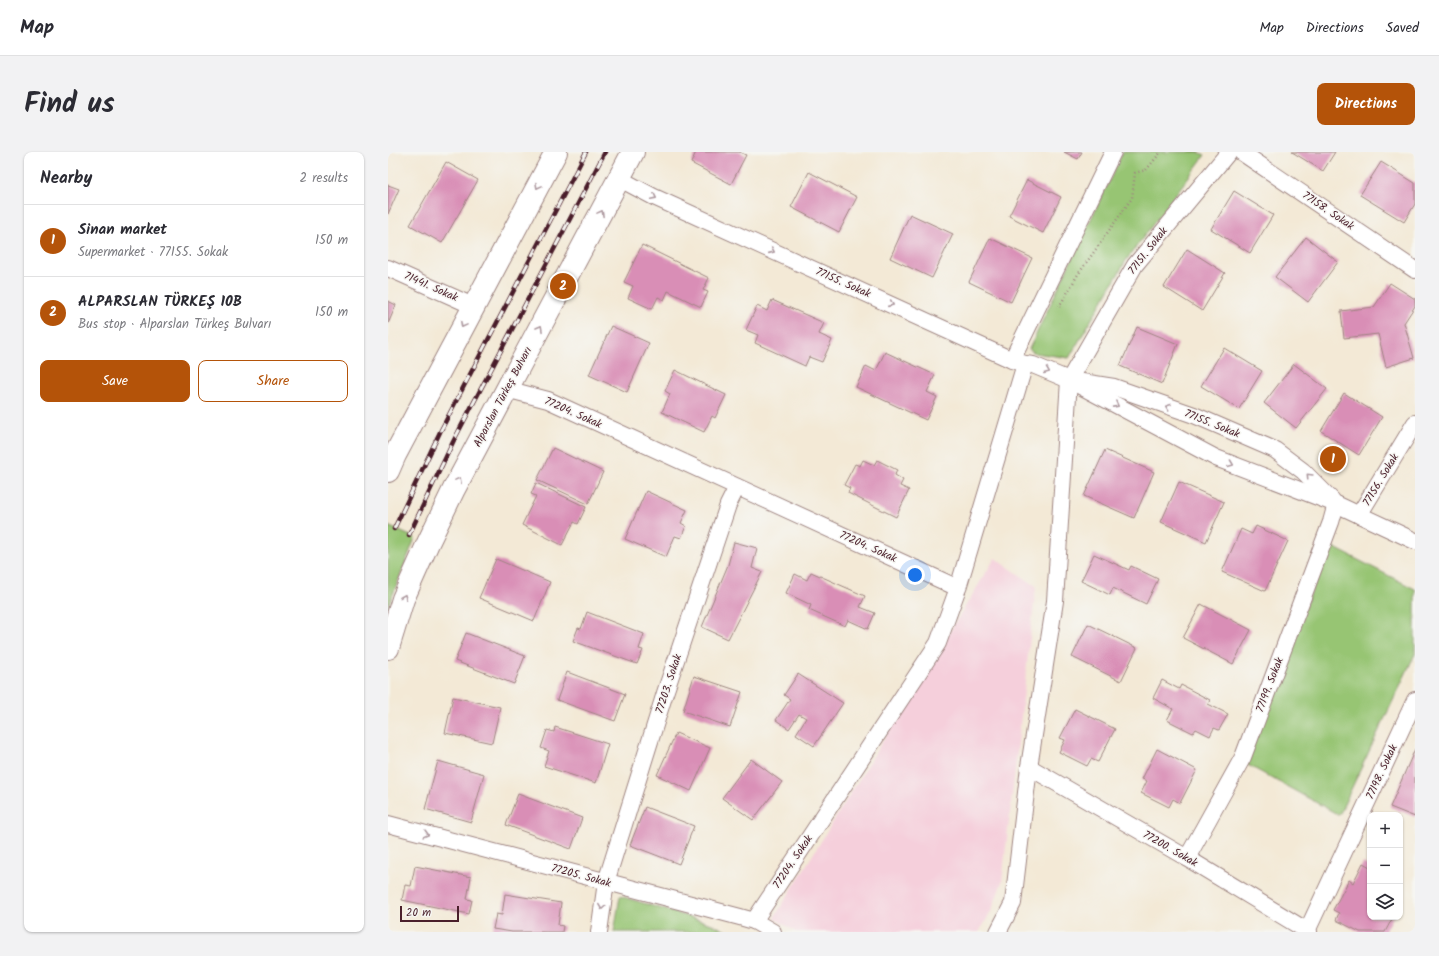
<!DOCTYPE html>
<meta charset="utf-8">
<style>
:root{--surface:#fff;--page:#f2f2f3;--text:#2b2b33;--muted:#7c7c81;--line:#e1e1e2;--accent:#b45309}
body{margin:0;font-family:Kalam,sans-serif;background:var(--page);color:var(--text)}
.controls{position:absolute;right:12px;bottom:12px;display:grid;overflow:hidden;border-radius:8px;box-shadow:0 1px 3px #0004}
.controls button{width:36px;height:36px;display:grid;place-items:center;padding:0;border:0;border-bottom:1px solid var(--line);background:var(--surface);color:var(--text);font:20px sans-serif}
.scale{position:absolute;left:12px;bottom:10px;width:59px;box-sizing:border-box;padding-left:4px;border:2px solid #4a1f2b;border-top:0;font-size:11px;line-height:14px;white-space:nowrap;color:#4a1f2b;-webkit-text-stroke:3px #f6f6f2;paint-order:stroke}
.you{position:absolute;left:527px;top:423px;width:14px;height:14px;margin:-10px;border:3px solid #fff;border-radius:50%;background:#1a73e8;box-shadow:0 0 0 6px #1a73e833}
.badge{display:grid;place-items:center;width:26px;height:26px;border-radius:50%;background:var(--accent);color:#fff;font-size:13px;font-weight:700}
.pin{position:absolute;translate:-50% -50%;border:2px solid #fff;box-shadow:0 1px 4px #0006}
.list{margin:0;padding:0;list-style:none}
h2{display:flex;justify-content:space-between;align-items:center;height:52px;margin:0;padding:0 16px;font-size:17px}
h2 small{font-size:13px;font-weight:400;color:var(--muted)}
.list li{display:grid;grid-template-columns:26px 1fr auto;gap:12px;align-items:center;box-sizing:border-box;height:72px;padding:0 16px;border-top:1px solid var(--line)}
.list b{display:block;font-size:15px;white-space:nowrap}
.list p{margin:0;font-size:13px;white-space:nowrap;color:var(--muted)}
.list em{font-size:13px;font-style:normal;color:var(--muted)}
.actions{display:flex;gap:8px;padding:12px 16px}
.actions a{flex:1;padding:9px 0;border:1px solid var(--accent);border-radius:8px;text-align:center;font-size:14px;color:var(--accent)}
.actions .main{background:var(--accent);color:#fff}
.icon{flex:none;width:22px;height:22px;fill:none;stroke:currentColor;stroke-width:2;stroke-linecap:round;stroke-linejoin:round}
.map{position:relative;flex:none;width:1027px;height:780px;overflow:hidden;border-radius:8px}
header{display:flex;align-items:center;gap:24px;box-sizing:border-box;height:56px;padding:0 20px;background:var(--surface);border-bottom:1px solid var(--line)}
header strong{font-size:19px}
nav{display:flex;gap:22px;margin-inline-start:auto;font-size:14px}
.intro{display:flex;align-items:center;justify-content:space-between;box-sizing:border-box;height:96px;padding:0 24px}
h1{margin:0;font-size:28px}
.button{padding:10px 18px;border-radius:8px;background:var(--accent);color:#fff;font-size:14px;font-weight:700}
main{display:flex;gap:24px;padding:0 24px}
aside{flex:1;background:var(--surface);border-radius:8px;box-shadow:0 1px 3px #0004}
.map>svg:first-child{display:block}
.built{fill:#f5cfdb}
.green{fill:#97c573;stroke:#70724f}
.building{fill:#d98eb6}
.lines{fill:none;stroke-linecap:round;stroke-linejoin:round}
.street-casing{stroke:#9e8480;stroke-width:18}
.primary-casing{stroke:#9e8480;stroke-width:24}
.path{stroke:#9e8480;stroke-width:2.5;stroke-dasharray:1 3;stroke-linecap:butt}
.street{stroke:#fff;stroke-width:16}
.primary{stroke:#fff;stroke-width:22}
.rail-casing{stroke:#4a1f2b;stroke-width:4.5}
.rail{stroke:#f6f6f2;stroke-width:3;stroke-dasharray:9;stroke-linecap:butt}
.oneway{stroke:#ae9aa0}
.labels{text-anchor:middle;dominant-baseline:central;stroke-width:3;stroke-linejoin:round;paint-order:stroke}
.street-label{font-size:11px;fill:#4a1f2b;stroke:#f6f6f2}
</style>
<header>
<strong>Map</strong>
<nav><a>Map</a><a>Directions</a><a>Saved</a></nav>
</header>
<div class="intro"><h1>Find us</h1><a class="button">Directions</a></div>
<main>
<aside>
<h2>Nearby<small>2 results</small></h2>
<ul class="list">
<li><span class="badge">1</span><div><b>Sinan market</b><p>Supermarket · 77155. Sokak</p></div><em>150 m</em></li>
<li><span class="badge">2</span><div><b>ALPARSLAN TÜRKEŞ 10B</b><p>Bus stop · Alparslan Türkeş Bulvarı</p></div><em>150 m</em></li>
</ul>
<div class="actions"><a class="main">Save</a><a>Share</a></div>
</aside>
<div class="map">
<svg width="1027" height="780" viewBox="0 0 1027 780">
<rect width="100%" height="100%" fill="#f6f6f2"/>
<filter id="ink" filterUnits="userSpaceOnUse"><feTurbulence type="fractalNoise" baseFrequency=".025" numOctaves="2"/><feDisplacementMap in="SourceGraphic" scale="8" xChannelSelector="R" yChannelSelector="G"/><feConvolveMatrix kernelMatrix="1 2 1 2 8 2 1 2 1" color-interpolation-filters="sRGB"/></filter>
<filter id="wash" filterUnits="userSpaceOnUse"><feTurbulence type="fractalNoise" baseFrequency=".012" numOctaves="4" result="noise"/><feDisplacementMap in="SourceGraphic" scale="16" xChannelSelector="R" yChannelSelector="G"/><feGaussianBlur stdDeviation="0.9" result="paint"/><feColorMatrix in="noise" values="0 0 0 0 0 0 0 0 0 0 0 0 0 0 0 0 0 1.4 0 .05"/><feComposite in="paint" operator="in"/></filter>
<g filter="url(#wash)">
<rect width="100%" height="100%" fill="#f3e9d6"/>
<!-- built -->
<polygon class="built" points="607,406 648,434 614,730 603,760 591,780 408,780 386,766"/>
<!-- green -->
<g class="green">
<polygon points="735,0 810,0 817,3 739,107 681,206 647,201 641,197"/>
<polygon points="0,374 27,386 0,455"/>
<polygon points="941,393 1027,437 1027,502 951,663 858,612"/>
<polygon points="232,744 324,772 340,780 226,780"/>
</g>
<g id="blocks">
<!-- building -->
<g class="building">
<polygon points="308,0 351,0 358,3 343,32 303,11"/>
<polygon points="676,0 694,0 690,7"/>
<polygon points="904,0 947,0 935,19"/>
<polygon points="58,10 90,28 54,91 22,73"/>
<polygon points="993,10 1027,31 1027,52 1016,70 972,43"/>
<polygon points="421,20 469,45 451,80 403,55"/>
<polygon points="639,28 673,45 655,81 621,64"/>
<polygon points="0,33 11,37 0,62"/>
<polygon points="846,39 885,63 862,101 823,77"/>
<polygon points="522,62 565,82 544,126 502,106"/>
<polygon points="918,85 950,110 920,150 887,125"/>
<polygon points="602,86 644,106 623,150 581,130"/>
<polygon points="254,93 321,126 315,138 320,140 313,155 280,139 276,148 270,145 264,157 240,146 245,134 236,130"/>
<polygon points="799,97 837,121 814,159 776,135"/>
<polygon points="1002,131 1027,147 1027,154 1016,171 1026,206 998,215 990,182 956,186 953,159 986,155"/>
<polygon points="384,148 436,171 431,182 444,188 434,210 421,205 417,214 367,191 370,183 358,178 369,154 379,159"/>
<polygon points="0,149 8,153 0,172"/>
<polygon points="223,174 261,191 239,240 201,223"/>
<polygon points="749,175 790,192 774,232 732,214"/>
<polygon points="836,196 874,219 851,257 813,234"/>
<polygon points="497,200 547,223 539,240 549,245 538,268 468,235 478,214 488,219"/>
<polygon points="906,212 939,237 908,276 876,251"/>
<polygon points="287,218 338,243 327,266 324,264 316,280 274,260 282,242 277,239"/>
<polygon points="956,241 994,265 971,303 933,279"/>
<polygon points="165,296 215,320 200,352 149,328"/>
<polygon points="717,298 766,320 746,366 696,344"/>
<polygon points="475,308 486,313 489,308 509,318 507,323 515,328 512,334 521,338 508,365 460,341 462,336 456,333 467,312 472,314"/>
<polygon points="791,330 836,350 818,390 773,370"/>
<polygon points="148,331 198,355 190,372 186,370 174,393 134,373 148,344 143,342"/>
<polygon points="258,339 299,358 293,371 298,374 293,386 287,384 278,405 237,387"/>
<polygon points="868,374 900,389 877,439 834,420 853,377 864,382"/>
<polygon points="346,390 369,396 364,416 374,420 340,487 314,475 340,413"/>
<polygon points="706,402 741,418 743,414 770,427 758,452 725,436 722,443 693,429"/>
<polygon points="108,407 162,430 146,469 91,446"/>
<polygon points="423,420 477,444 472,455 487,461 480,477 460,468 457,474 421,458 423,453 398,441 407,422 419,428"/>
<polygon points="813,452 863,478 845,512 795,486"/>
<polygon points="199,460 256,482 251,497 255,498 249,512 185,489 190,476 193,477"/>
<polygon points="700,472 749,496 733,529 684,505"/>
<polygon points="78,481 137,504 126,532 67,509"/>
<polygon points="179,520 237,542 227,569 169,548"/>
<polygon points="410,522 455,551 426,594 408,582 418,566 411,562 401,577 388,568 402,547 396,543"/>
<polygon points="306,524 354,540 342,575 295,559"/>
<polygon points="774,528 791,537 793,533 822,548 820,552 840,562 831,578 826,576 822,584 808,577 805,581 779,568 785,557 765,546"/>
<polygon points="65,545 112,555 104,591 57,581"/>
<polygon points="687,557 727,577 710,610 703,607 699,614 671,600 677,588 672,586"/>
<polygon points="167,575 220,592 208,631 156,614 161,599 153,596 159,578 166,580"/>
<polygon points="288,581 322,596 303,639 269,623"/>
<polygon points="769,597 809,618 792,651 785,647 781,655 753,641 759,629 754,627"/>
<polygon points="1027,597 1027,665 1002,655"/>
<polygon points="363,607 394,630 365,668 334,646"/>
<polygon points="50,609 96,622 83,670 37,657"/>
<polygon points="130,642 194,666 183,697 118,673"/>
<polygon points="257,655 306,674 291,712 242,693"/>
<polygon points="975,711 982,715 982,765 1005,765 997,780 972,780 948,768 951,761 945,758 961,728 965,731"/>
<polygon points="27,714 83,725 79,747 84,748 81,762 14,748 17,733 23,734"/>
<polygon points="117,742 173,751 170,773 175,774 174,780 124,780 105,777 108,762 114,763"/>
</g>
</g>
</g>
<g filter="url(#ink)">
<use href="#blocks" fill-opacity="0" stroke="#9e8480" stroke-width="1"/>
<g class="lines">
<!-- street casing -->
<g class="street-casing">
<g id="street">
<polyline points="853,0 1027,118"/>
<polyline points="232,27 266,45 624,208 637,212 645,213 681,228 828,306 948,352 1027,389"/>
<polyline points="0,116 85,154"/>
<polyline points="624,208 725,0"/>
<polyline points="694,230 726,235 806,263 887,298 915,319 944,348"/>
<polyline points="118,237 160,248 570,436"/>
<polyline points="971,363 1027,271"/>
<polyline points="641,615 799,706 921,780"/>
<polyline points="0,672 352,765 366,769 385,780"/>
<polyline points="799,706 855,605 943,370 948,352"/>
<polyline points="366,769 550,491 570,436 637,212"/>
<polyline points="919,779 1027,548"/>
<polyline points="211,780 218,730 277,541 340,353 349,335"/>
<polyline points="610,780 625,751 641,615 667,449 681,228 747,113 841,0"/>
</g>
</g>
<!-- primary casing -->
<g class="primary-casing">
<g id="primary">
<polyline points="0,319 7,303 168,0"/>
<polyline points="0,496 15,447 40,391 66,337 245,0"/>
</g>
</g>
<!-- path -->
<polyline class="path" points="671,155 689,124 744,46 747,21 758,18 773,0"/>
<!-- street -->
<use href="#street" class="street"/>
<!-- primary -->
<use href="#primary" class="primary"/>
<!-- rail casing -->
<g class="rail-casing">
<g id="rail">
<polyline points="6,377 52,280 198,0"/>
<polyline points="21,383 65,290 217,0"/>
</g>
</g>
<!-- rail -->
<use href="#rail" class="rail"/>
</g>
<!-- one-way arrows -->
<defs><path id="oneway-chevron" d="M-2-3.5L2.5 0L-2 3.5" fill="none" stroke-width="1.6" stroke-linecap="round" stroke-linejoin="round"/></defs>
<g class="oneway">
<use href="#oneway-chevron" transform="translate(150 34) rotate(118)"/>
<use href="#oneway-chevron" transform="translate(266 45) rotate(26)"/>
<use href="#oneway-chevron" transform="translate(213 61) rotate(-62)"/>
<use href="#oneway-chevron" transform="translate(384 99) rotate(24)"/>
<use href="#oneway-chevron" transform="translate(503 152) rotate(24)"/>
<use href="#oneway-chevron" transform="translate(75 173) rotate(118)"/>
<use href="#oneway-chevron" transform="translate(152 176) rotate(-61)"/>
<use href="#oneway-chevron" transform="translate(659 219) rotate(22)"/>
<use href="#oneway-chevron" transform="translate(728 253) rotate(28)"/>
<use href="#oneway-chevron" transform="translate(780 255) rotate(-160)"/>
<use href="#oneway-chevron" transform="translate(843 312) rotate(21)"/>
<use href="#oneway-chevron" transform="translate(921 324) rotate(-134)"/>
<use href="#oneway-chevron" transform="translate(71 328) rotate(-62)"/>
<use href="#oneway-chevron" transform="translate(16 445) rotate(-68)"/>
<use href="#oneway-chevron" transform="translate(38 682) rotate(15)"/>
<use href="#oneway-chevron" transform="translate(214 755) rotate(98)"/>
</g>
</g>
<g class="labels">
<!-- street labels -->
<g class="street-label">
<text transform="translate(940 59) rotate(34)">77158. Sokak</text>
<text transform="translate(760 99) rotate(-52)">77151. Sokak</text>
<text transform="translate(455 131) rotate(24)">77155. Sokak</text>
<text transform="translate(43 135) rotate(24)">71441. Sokak</text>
<text transform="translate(115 245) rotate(-62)">Alparslan Türkeş Bulvarı</text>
<text transform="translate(185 261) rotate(24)">77204. Sokak</text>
<text transform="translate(824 272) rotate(22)">77155. Sokak</text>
<text transform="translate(993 328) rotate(-59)">77156. Sokak</text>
<text transform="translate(480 395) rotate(24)">77204. Sokak</text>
<text transform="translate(281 532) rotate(-72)">77203. Sokak</text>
<text transform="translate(882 533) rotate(-69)">77199. Sokak</text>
<text transform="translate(994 620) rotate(-65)">77198. Sokak</text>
<text transform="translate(782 697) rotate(30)">77200. Sokak</text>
<text transform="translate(405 710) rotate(-56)">77204. Sokak</text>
<text transform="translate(193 724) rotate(15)">77205. Sokak</text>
</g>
</g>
</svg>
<div class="controls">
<button>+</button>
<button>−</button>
<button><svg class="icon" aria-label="layers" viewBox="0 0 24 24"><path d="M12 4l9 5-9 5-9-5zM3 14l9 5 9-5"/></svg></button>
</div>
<div class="scale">20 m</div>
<div class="you"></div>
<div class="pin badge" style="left:945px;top:307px">1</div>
<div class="pin badge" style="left:175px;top:134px">2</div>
</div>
</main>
